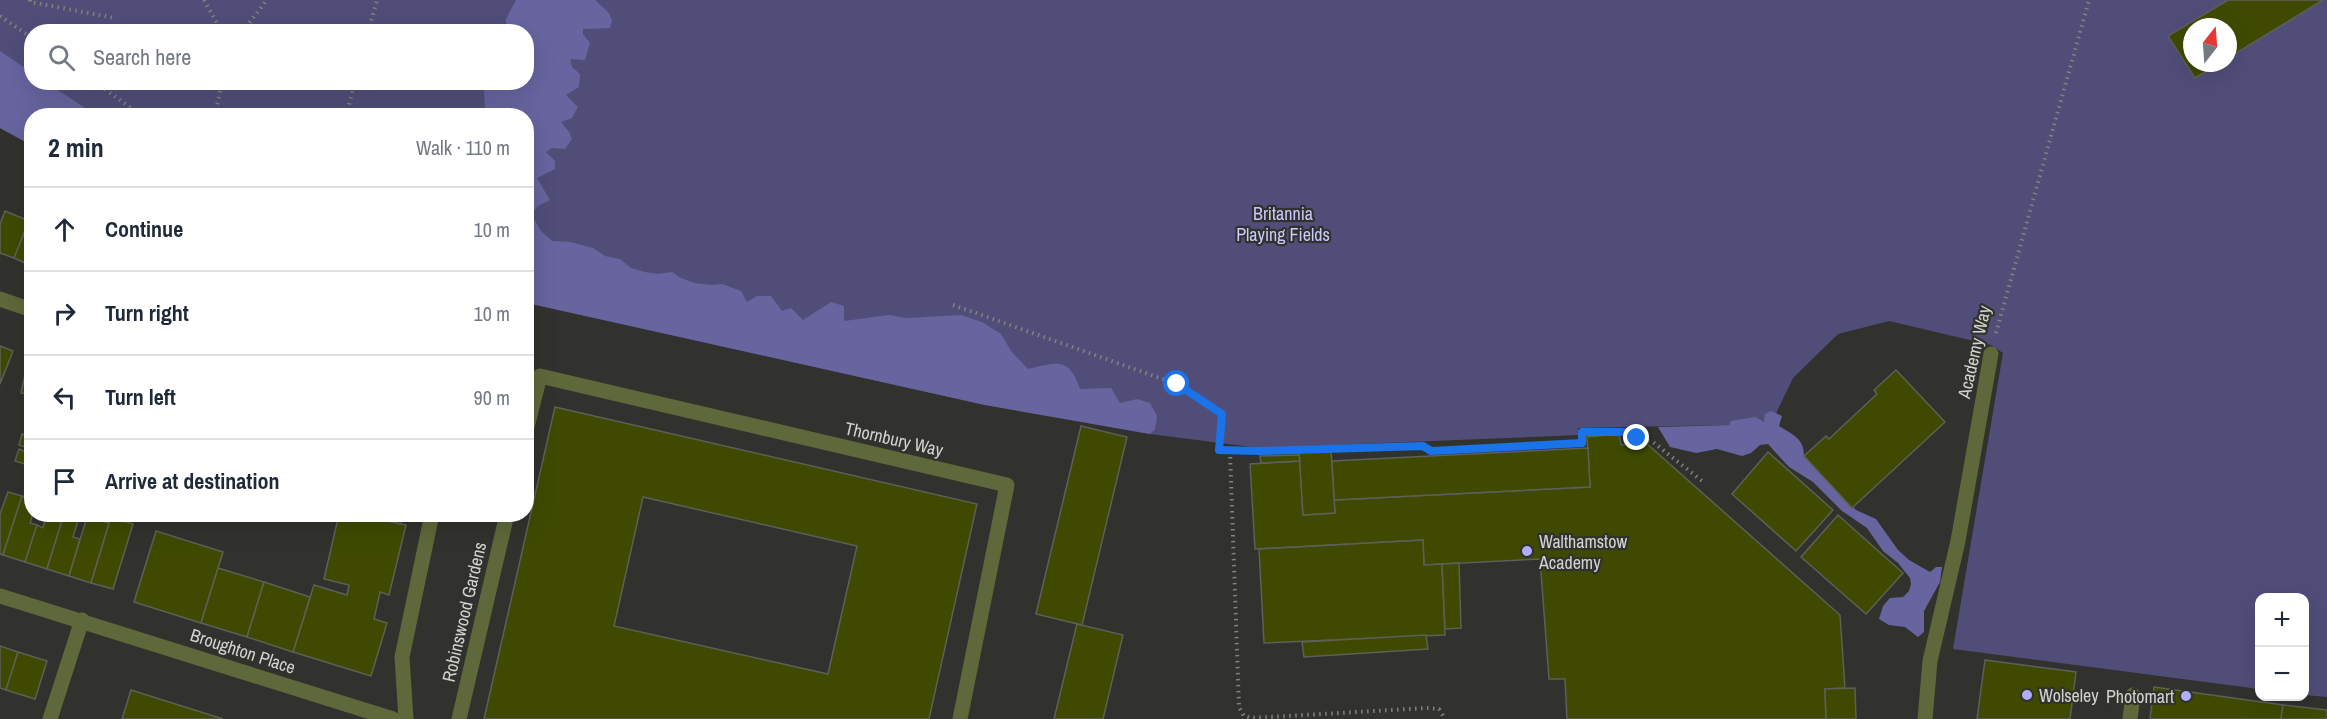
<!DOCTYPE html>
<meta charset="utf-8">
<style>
:root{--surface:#fff;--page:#f6f6f7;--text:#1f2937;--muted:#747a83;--line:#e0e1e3}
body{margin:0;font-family:"Archivo Narrow",sans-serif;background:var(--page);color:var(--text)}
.controls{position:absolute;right:18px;bottom:18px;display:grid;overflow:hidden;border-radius:12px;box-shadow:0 6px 24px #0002}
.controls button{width:54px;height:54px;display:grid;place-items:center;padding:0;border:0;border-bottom:2px solid var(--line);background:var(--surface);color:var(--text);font:30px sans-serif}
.compass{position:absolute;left:2183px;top:18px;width:54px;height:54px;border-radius:50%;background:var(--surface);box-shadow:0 6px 24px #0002;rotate:17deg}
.stop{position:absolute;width:18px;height:18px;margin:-14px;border:4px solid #1a73e8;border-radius:50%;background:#fff}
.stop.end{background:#1a73e8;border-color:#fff;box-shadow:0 2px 6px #0008}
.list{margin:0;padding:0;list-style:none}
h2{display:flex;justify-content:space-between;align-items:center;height:78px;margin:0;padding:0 24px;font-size:26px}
h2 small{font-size:20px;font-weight:400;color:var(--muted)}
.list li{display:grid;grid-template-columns:39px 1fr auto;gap:18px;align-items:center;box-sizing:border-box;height:84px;padding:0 24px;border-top:2px solid var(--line)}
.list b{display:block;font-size:22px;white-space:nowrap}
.list em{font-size:20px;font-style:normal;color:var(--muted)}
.icon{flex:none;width:33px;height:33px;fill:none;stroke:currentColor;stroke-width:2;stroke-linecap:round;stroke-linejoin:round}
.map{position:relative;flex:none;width:2327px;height:719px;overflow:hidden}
.search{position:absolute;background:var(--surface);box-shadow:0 6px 24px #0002;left:24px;top:24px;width:510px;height:66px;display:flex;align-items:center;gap:15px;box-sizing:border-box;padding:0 21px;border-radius:24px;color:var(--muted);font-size:22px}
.panel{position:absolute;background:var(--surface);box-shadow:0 6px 24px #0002;left:24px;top:108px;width:510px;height:414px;border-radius:24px}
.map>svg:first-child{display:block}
.green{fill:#504e79;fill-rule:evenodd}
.forest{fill:#67649f}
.building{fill:#3f4a00;stroke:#5d5f59;stroke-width:1.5;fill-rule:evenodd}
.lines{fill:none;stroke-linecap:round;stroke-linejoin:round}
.path{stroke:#81827e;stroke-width:4;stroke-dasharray:1.5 4.5;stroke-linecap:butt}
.service{stroke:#5e683a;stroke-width:15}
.pedestrian{stroke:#5e683a;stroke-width:15}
.minor{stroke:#5e683a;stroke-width:15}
.route{stroke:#1a73e8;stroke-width:8}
.poi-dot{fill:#b0aefa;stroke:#31322d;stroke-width:2}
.labels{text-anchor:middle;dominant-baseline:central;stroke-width:4.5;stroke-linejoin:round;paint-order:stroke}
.park-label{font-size:18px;fill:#c9cafe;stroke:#31322d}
.street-label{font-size:18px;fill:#d2d3cf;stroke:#31322d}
.poi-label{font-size:18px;fill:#d2d3cf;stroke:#31322d;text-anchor:start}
</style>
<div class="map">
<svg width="2327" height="719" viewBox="0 0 2327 719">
<rect width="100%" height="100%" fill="#31322d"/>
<!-- green -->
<path class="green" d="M 0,0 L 2327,0 L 2327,697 L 2305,695 L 2304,598 L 2260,598 L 2259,689 L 1953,649 L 2003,353 L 1991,345 L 1889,321 L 1838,334 L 1793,378 L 1771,424 L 1578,428 L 1578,435 L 1260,448 L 1150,434 L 985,405 L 527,303 L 526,116 L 32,116 L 31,145 L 0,128 ZM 2192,27 L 2228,27 L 2228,63 L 2192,63 ZM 32,32 L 526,32 L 526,82 L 32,82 Z"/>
<!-- forest -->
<g class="forest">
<path d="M 516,0 L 595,0 L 609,13 L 612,21 L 610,28 L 583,29 L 583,34 L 590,43 L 585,60 L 570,59 L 572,67 L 580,74 L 579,87 L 566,95 L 578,107 L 572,118 L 561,122 L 569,132 L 572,139 L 565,149 L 552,148 L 546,152 L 555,161 L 555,169 L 537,178 L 550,200 L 538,206 L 531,214 L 541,231 L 552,241 L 570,242 L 593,248 L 605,256 L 620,259 L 631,268 L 645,272 L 657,274 L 672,272 L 679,277 L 694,283 L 712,285 L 722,284 L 741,291 L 747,302 L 757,296 L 771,296 L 782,311 L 791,308 L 803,320 L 831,302 L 844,306 L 844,321 L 889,315 L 907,318 L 961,315 L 982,322 L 1001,334 L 1011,351 L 1028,369 C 1058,362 1069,357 1080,389 L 1111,388 L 1120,403 L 1137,399 L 1150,403 L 1157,416 L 1155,429 L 1150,434 L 985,405 L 527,303 L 526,116 L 477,115 L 485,107 L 484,93 L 487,83 L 526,82 L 526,32 L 506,31 L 506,19 Z"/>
<polygon points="0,51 31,72 32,82 47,83 96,115 32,116 31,145 0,128"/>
<path d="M 1771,411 L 1782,416 L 1779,426 C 1793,435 1804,438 1804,456 L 1856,510 L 1876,519 L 1898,550 L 1909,560 L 1930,572 L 1936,567 L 1942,567 L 1940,582 L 1924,611 L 1924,632 L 1918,637 L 1905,627 L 1889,625 L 1879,619 L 1883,606 L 1890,598 L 1903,597 L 1909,591 L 1911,584 L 1910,578 L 1898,563 L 1883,551 L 1867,528 L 1842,511 L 1813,482 L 1789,467 L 1768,444 L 1760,445 L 1751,453 L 1742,456 L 1717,449 L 1696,453 L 1670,447 L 1658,427 L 1729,425 L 1731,421 L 1755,417 L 1764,422 L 1765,414 Z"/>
</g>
<!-- building -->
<g class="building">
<polygon points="2228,0 2323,0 2228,58 2228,27 2192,27 2192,63 2220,63 2195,78 2168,36"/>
<polygon points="5,211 29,221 14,258 0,253 0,224"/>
<polygon points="29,221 32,222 32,266 14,258"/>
<polygon points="0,346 13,351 0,384"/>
<polygon points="29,357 32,357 32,395 21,393"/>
<polygon points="1896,370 1945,422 1852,508 1804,456 1826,436 1829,439 1877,394 1874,390"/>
<path d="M 555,407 L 977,504 L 929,719 L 484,719 ZM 643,497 L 857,546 L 828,674 L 614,626 Z"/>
<polygon points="1081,426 1127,437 1082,625 1036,614"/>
<polygon points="22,434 32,437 32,449 19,445"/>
<polygon points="1619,434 1621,445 1646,443 1840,615 1845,688 1825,689 1826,719 1567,719 1565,679 1549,679 1540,559 1424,565 1423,540 1255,549 1250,464 1300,461 1303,515 1335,513 1334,500 1590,487 1587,437"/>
<polygon points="1588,448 1590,487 1334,500 1332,461"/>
<polygon points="19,449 29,453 25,464 15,461"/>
<polygon points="1331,450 1335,513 1303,515 1299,451"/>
<polygon points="1768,452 1833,510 1796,551 1732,494"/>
<polygon points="1299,455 1300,461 1261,463 1260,456"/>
<polygon points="8,492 22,496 3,555 0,554 0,514"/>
<polygon points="22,496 32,499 33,514 30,523 37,525 25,562 3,555"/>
<polygon points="47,514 64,514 47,569 25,562 37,525 43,528"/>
<polygon points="64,514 80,514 73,537 80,539 69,576 47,569"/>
<polygon points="339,514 361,514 406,525 389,595 380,592 374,619 387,623 371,676 293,652 314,585 347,595 349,585 324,579"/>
<polygon points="361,514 402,514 400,524"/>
<polygon points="1838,515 1903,573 1866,614 1801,557"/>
<polygon points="87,517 109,523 91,583 69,576"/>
<polygon points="111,517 133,524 113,589 91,583"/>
<polygon points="156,531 223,552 201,623 134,602"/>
<polygon points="1423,540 1424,565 1442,564 1445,635 1264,643 1259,549"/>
<polygon points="1459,563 1461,628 1445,629 1442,564"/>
<polygon points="218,568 264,582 247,637 201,623"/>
<polygon points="264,582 310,597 293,652 247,637"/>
<polygon points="1077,624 1123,635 1103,719 1054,719"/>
<polygon points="1426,635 1428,649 1304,657 1302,642"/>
<polygon points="0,646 18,652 6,690 0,688"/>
<polygon points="18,652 47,661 35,699 6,690"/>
<polygon points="1985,660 2076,672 2070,719 1977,719"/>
<polygon points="2154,687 2283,705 2281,719 2150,719"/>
<polygon points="1855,688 1856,719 1826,719 1825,689"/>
<polygon points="131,690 223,719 122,719"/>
<polygon points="2283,705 2327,710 2327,719 2281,719"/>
</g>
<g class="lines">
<!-- path -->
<g class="path">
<polyline points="30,0 30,2 115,18"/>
<polyline points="204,0 222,32"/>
<polyline points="0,16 32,38"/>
<polyline points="242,32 267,0"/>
<polyline points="368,32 377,0"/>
<polyline points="95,82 142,116"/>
<polyline points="215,116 222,82"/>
<polyline points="346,116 355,82"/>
<polyline points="953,305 1177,384 1222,414 1219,450 1260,451 1423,446 1431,451 1582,443 1582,432 1635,432 1637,438 1653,442 1702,481"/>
<polyline points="1996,333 2089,0"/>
<polyline points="1230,451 1239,707 1244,716 1252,718 1427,708 1439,709 1445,719"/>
</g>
<!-- service -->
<polyline class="service" points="2130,719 2133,695"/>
<!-- pedestrian -->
<polyline class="pedestrian" points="406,719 402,657 432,514"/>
<!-- minor -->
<g class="minor">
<polyline points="0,299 32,310"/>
<polyline points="526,431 540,376 1007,485 960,719"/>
<polyline points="0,596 393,719"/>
<polyline points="50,719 82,620"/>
<polyline points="459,719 507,514"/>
<polyline points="1925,719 1930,661 1958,541 1991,354"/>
</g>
</g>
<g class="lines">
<!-- route -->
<polyline class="route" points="1177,384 1222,414 1219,450 1260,451 1423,446 1431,451 1582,443 1582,432 1635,432 1637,438"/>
</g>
<!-- markers -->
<g class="poi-dot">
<circle cx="1527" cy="551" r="6"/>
<circle cx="2027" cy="695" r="6"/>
<circle cx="2186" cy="696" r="6"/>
</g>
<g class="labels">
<!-- park labels -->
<g class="park-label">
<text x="1283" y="213">Britannia<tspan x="1283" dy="21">Playing Fields</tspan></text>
</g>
<!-- street labels -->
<g class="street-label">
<text transform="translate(1974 352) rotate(-77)">Academy Way</text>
<text transform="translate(894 439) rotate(13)">Thornbury Way</text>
<text transform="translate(464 612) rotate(-77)">Robinswood Gardens</text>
<text transform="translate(243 651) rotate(18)">Broughton Place</text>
</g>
<!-- poi labels -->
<g class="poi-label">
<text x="1539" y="541">Walthamstow<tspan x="1539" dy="21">Academy</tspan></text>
<text x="2039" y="695">Wolseley</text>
<text x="2174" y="696" text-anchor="end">Photomart</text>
</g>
</g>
</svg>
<div class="controls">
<button>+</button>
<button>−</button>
</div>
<svg class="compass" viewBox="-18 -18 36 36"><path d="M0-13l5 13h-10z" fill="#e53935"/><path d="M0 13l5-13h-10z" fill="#747a83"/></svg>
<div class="stop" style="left:1177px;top:384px"></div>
<div class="stop end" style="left:1637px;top:438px"></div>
<div class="search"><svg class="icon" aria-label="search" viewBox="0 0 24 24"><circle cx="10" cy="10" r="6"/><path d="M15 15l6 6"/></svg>Search here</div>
<section class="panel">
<h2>2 min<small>Walk · 110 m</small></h2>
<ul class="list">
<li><svg class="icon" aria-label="ahead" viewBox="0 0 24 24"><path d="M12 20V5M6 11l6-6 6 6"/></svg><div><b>Continue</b></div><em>10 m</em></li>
<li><svg class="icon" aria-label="right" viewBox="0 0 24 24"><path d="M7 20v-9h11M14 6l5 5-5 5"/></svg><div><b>Turn right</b></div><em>10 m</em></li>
<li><svg class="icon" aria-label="left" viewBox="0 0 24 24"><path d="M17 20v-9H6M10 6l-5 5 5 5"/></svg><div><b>Turn left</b></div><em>90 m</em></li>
<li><svg class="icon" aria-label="arrive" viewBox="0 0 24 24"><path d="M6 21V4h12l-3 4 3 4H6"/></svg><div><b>Arrive at destination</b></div></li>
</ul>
</section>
</div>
